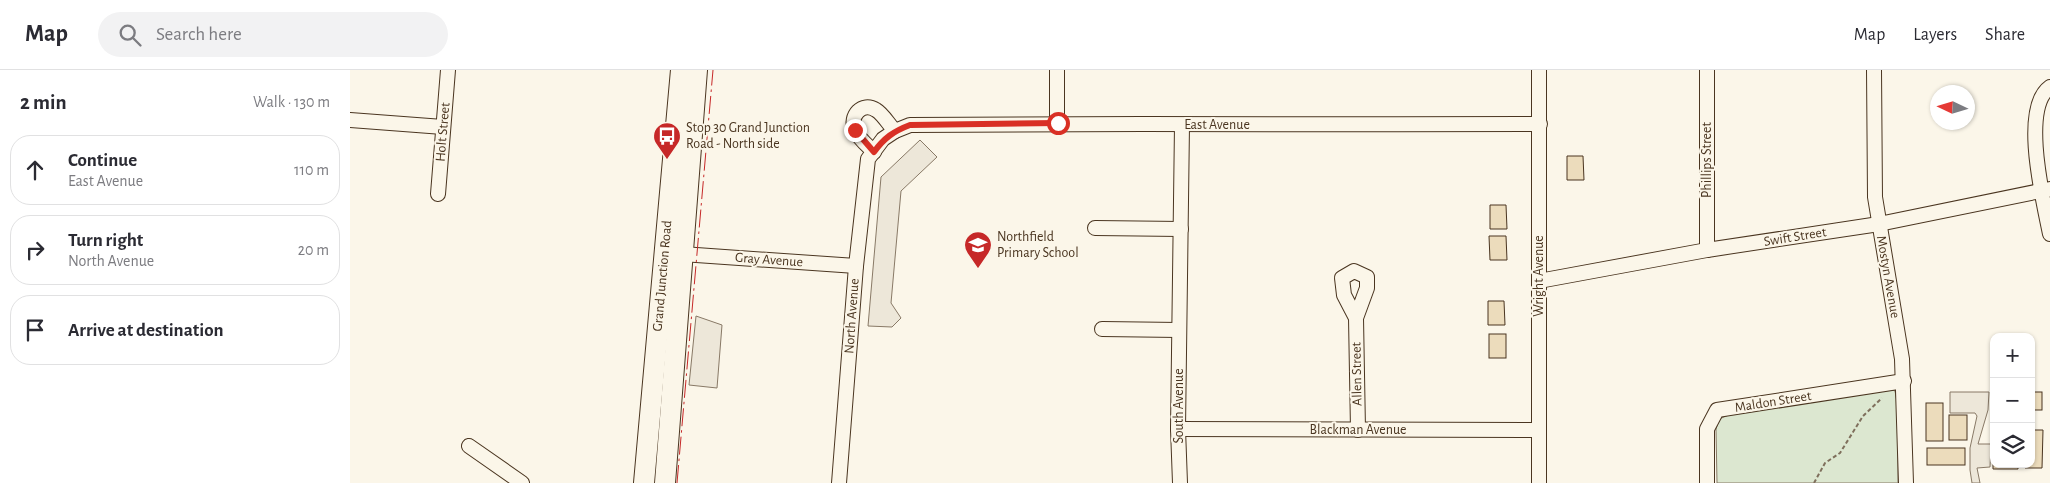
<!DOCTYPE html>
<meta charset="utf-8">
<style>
:root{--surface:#fff;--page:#f2f2f3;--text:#2b2b33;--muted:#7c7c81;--line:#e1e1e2}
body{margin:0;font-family:"Alegreya Sans",sans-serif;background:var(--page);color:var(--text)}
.controls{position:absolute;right:15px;bottom:15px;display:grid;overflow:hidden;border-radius:10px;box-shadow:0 1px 4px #0004}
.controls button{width:45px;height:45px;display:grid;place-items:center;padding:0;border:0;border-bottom:1px solid var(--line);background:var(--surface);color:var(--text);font:25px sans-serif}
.compass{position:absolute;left:1580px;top:15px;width:45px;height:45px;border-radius:50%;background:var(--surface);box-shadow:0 1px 4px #0004;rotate:274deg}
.stop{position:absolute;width:15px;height:15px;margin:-11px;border:4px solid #d93025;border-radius:50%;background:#fff}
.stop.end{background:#d93025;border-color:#fff;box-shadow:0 1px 5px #0008}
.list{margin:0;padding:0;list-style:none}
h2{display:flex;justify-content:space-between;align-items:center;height:65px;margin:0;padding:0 20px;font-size:21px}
h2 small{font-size:16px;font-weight:400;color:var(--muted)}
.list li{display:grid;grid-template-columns:32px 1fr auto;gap:15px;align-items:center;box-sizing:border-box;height:70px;margin:0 10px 10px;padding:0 10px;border:1px solid var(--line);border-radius:20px}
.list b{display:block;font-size:19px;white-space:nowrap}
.list p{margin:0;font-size:16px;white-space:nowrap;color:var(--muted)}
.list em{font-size:16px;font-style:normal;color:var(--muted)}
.icon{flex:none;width:28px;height:28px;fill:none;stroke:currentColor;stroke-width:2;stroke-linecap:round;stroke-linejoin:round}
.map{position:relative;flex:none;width:1700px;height:413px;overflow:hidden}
header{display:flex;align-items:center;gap:30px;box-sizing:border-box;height:70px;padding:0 25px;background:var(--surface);border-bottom:1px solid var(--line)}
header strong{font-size:24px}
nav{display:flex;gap:28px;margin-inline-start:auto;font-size:18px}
.search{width:350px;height:45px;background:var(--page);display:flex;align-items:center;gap:12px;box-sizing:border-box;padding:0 18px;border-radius:28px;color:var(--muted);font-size:19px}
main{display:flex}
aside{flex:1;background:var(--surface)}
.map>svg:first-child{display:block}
.green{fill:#dce7d0;stroke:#887966}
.parking{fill:#ede7d9;stroke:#887966}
.building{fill:#ecdcbc;stroke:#4a3520}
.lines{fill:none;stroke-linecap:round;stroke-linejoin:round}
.minor-casing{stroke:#4a3520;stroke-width:16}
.highway-casing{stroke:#4a3520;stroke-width:22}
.path{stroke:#7f6f5c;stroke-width:2;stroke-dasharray:4 2.5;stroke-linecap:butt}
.minor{stroke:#fbf6e9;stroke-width:14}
.highway{stroke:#fbf6e9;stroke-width:20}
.power{stroke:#c62828;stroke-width:1;stroke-dasharray:18 4 2.5 4;stroke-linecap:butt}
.route{stroke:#d93025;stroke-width:6}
.labels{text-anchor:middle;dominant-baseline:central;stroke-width:4;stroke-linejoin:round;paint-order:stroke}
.street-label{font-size:14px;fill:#4a3520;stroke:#fbf6e9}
.poi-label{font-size:14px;fill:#4a3520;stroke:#fbf6e9;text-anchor:start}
</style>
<header>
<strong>Map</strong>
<div class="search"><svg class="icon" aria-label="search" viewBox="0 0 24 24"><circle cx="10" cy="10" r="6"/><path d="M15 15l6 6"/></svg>Search here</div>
<nav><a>Map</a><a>Layers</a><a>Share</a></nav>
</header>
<main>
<aside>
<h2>2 min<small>Walk · 130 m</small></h2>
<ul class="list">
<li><svg class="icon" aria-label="ahead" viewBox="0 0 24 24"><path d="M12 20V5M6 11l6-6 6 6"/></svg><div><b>Continue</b><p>East Avenue</p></div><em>110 m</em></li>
<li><svg class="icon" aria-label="right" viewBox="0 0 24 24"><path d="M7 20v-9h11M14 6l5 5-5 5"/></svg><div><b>Turn right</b><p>North Avenue</p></div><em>20 m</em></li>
<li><svg class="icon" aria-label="arrive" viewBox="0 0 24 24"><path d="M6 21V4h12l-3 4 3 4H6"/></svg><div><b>Arrive at destination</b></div></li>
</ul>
</aside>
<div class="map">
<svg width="1700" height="413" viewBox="0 0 1700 413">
<rect width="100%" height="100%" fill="#fbf6e9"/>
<!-- green -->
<polygon class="green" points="1538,317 1545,321 1548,337 1548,413 1367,413 1366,359 1369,349 1391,340"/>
<!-- parking -->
<g class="parking">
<polygon points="570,70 587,87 551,121 541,233 551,248 542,257 518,256 531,107"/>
<polygon points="346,246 372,255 367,318 339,315"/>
<polygon points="1600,322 1639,322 1638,340 1628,374 1641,374 1640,397 1627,398 1630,413 1622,413 1620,400 1620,378 1627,346 1625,343 1600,343"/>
</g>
<!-- building -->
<g class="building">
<polygon points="1217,86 1233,86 1234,110 1217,110"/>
<polygon points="1140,135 1156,135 1157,159 1140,159"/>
<polygon points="1139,166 1156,166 1157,190 1140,190"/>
<polygon points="1138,231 1154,231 1155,255 1138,255"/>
<rect x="1139" y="264" width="17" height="24"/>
<rect x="1641" y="322" width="3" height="18"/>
<rect x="1681" y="322" width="11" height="18"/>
<rect x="1576" y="333" width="17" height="38"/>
<rect x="1599" y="345" width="18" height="25"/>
<polygon points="1681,360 1693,360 1692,398 1675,398 1675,394 1681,394"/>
<rect x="1577" y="378" width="38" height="17"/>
<polygon points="1643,381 1644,394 1668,394 1668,399 1643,399"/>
</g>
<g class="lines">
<!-- minor casing -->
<g class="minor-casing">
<g id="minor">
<polyline points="707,0 707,53"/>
<polyline points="1189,0 1189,413"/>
<polyline points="1357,0 1357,180"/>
<polyline points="1524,0 1525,127 1552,289 1556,413"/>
<path d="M 1700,17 C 1670,38 1694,133 1700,164"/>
<polyline points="0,50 93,57"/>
<path d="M 524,82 C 518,76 508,68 505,60 C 499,46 512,31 526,40 C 533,44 539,55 545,61"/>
<polyline points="88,124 98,0"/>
<polyline points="745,158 831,159"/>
<polyline points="332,184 506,196"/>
<polyline points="1189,211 1357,180 1529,154 1700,119"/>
<polyline points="1006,248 994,225 992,208 1004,201 1017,207 1017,218 1006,248 1008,360"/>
<polyline points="752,259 829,260"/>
<polyline points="828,359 1189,360"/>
<polyline points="119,376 172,413"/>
<path d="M 489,413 L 506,196 L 518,89 L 533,69 L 545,61 L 560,55 C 770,53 980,55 1190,54"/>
<polyline points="830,413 828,359 832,55"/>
<polyline points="1357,413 1357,359 1367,340 1554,311"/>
</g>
</g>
<!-- highway casing -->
<g class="highway-casing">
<g id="highway">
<path id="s1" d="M 294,413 L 331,0"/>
<polyline points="315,413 347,0"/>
</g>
</g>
<!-- path -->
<polyline class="path" points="1464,413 1475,393 1490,383 1513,346 1532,328"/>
<!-- minor -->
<use href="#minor" class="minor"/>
<!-- highway -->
<use href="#highway" class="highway"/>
<!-- power -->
<polyline class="power" points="327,413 363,0"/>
</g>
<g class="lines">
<!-- route -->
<path class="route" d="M 505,60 L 524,82 C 534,68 544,61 560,55 L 708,53"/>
</g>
<!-- icons -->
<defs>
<g id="bus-pin" transform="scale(1.4375)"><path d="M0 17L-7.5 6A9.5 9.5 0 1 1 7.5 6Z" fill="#c62828" stroke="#fbf6e9"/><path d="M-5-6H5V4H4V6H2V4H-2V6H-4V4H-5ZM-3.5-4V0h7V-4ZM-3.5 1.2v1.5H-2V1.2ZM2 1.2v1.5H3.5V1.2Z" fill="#fff"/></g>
<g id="school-pin" transform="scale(1.4375)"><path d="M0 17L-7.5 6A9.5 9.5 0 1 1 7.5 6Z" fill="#c62828" stroke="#fbf6e9"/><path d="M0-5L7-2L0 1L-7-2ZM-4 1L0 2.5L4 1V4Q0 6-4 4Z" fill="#fff"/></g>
</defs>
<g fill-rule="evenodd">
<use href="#bus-pin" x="317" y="66"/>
<use href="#school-pin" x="628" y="175"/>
</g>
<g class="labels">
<!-- street labels -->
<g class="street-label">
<text x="867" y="55">East Avenue</text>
<text transform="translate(93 62) rotate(-85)">Holt Street</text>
<text transform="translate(1357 90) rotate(-90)">Phillips Street</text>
<text transform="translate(1445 167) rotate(-9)">Swift Street</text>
<text transform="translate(419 190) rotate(4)">Gray Avenue</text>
<text transform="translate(1189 206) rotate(-90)">Wright Avenue</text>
<text stroke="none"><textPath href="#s1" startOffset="208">Grand Junction Road</textPath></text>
<text transform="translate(1538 207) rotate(80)">Mostyn Avenue</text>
<text transform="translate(502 246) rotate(-86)">North Avenue</text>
<text transform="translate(1007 304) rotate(-91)">Allen Street</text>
<text transform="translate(1423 332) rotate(-9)">Maldon Street</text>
<text transform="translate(829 336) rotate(-90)">South Avenue</text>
<text x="1008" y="360">Blackman Avenue</text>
</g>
<!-- poi labels -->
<g class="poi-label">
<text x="336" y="58">Stop 30 Grand Junction<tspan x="336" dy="16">Road - North side</tspan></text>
<text x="647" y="167">Northfield<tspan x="647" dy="16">Primary School</tspan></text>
</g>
</g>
</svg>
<div class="controls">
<button>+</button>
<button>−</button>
<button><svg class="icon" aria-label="layers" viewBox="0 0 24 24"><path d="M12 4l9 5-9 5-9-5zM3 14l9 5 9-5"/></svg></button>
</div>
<svg class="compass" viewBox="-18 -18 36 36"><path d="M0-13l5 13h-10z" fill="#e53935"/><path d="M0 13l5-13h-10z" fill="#7c7c81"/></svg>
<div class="stop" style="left:708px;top:53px"></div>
<div class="stop end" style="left:505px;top:60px"></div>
</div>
</main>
